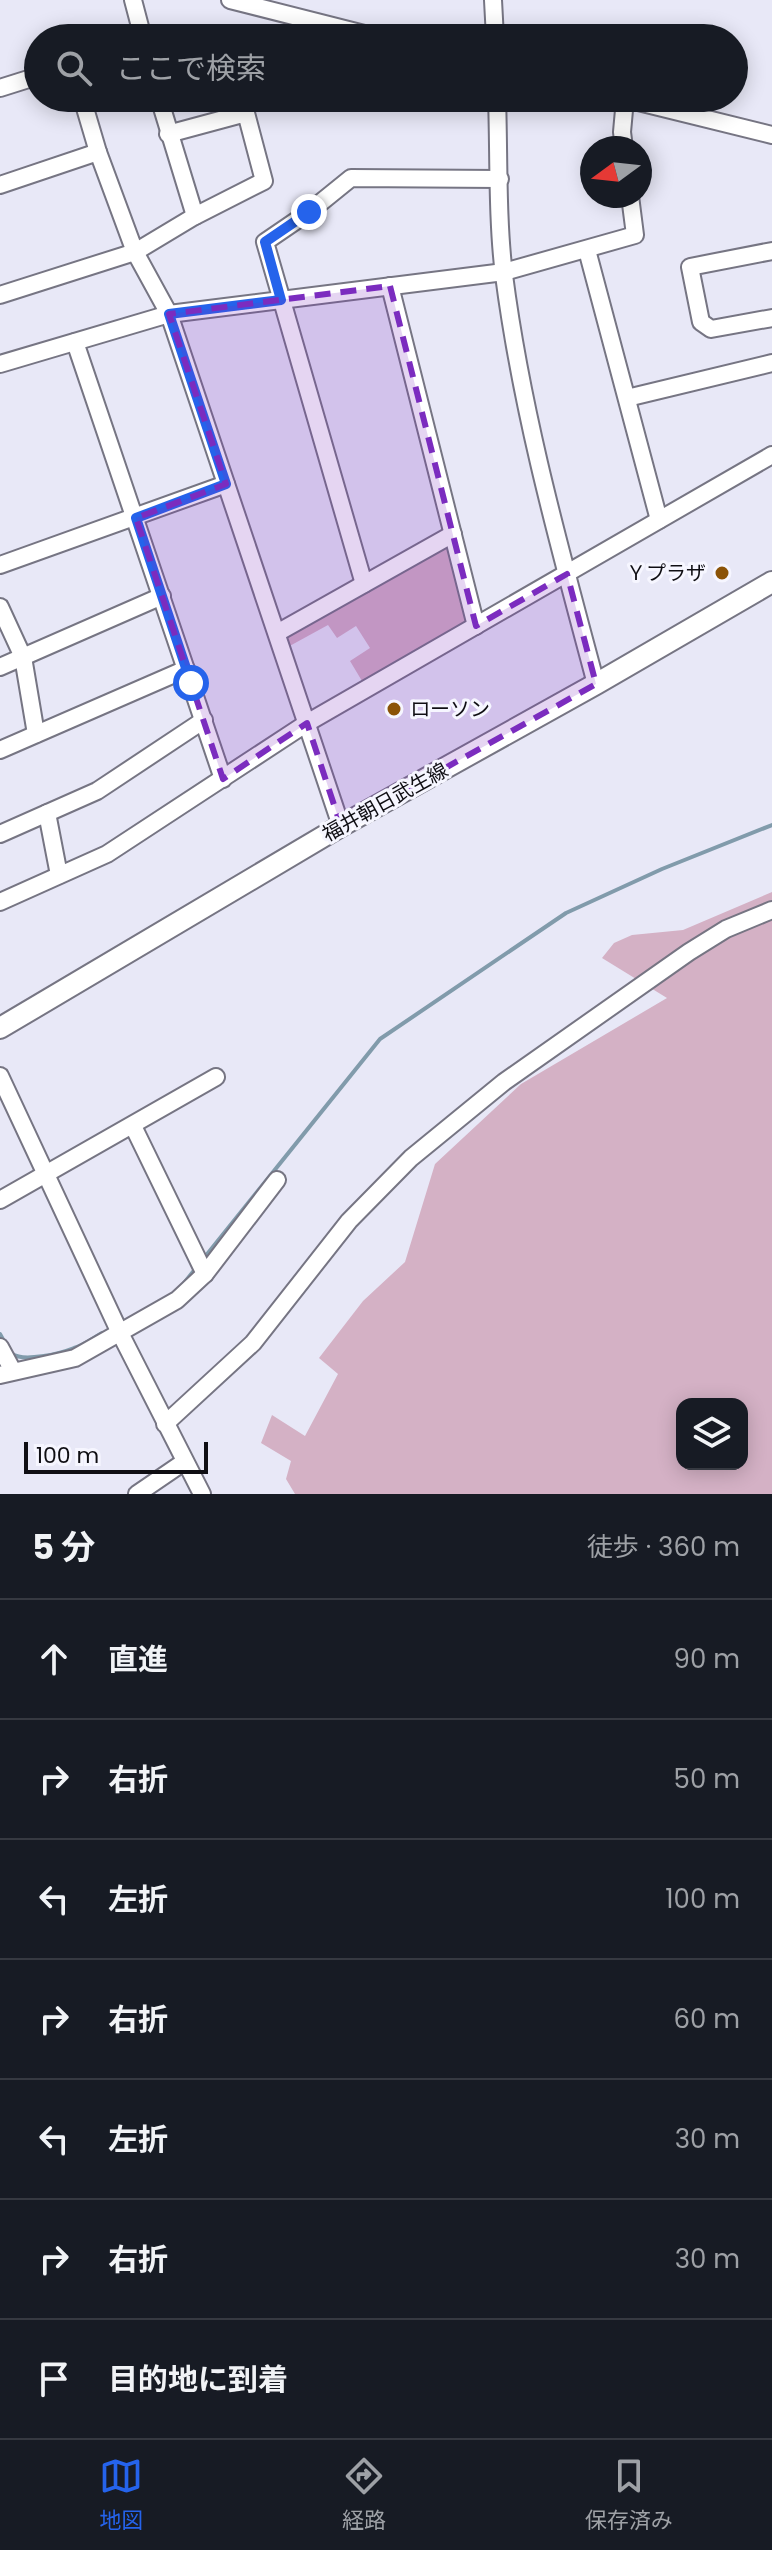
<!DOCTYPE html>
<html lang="ja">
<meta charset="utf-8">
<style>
:root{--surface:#171b24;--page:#20242c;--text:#f1f3f6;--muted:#9ea1a6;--line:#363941;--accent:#2563eb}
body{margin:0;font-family:Poppins,"Noto Sans JP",sans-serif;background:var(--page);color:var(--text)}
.controls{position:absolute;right:24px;bottom:24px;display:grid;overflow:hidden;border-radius:16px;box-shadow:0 4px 20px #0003}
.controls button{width:72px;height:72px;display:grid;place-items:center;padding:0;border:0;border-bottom:2px solid var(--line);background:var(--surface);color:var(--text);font:40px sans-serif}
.compass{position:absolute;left:580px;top:136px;width:72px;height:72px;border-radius:50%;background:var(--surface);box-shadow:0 4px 20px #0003;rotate:255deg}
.scale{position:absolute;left:24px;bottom:20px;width:184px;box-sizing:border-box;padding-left:8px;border:4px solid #0f0e13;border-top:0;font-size:22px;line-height:28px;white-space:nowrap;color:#0f0e13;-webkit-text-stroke:6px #f6f6ff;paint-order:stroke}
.stop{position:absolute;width:24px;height:24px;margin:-18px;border:6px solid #2563eb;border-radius:50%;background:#fff}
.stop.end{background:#2563eb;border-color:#fff;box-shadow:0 2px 8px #0008}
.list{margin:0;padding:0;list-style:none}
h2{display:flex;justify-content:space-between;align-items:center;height:104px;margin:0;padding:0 32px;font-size:34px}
h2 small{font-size:26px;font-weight:400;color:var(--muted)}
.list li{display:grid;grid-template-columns:52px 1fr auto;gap:24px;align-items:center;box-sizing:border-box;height:120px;padding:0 32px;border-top:2px solid var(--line)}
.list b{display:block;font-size:30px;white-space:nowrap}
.list em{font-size:26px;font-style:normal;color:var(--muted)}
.icon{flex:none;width:44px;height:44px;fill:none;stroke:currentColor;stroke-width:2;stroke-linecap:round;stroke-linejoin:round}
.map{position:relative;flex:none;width:772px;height:1494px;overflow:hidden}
.search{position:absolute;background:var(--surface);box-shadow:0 4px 20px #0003;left:24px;right:24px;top:24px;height:88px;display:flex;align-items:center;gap:20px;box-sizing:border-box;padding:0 28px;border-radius:44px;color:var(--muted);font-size:30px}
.sheet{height:944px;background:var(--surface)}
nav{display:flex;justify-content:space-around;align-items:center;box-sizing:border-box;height:112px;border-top:2px solid var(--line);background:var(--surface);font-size:22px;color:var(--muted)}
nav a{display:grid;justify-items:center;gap:4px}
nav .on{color:var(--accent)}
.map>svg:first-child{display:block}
.green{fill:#d4b1c5;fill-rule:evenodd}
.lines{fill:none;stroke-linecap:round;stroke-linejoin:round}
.stream{stroke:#819bab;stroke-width:4}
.minor-casing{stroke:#767583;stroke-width:20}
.major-casing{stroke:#767583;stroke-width:24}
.minor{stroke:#fff;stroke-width:16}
.major{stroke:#fff;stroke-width:20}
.route{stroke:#2563eb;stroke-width:10}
.marked{fill:#7b2cbf;fill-opacity:0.2;stroke:#7b2cbf;stroke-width:6;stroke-dasharray:16 10;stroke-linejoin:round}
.poi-dot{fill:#8b5307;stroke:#f6f6ff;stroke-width:3}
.labels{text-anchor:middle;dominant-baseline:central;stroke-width:6;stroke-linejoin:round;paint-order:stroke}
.poi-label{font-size:20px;fill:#0f0e13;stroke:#f6f6ff;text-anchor:end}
.street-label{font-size:20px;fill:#0f0e13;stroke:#f6f6ff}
</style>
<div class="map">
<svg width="772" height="1494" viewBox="0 0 772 1494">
<rect width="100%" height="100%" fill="#e8e8f7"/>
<!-- green -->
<g class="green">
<polygon points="450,544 468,620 362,681 350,661 370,648 356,626 337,638 328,625 286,648 282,637"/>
<path d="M 772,892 L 772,1494 L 295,1494 L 286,1479 L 291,1461 L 261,1443 L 272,1415 L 305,1436 L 338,1374 L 319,1358 L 363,1301 L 405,1262 L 435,1164 L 521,1084 L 667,998 L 602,958 L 614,943 L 632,935 L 683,930 ZM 682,1404 L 742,1404 L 742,1464 L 682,1464 Z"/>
</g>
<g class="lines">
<!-- stream -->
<g class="stream">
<polyline points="204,1258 380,1039 566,913 662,869 772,825"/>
<polyline points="184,1283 196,1268"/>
<polyline points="0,1334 5,1343"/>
<path d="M 12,1354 C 24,1362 59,1354 74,1348 C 84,1345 93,1338 102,1333"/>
</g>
<!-- minor casing -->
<g class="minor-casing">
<g id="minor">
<polyline points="133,0 143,38"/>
<polyline points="230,0 380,38"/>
<polyline points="493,0 495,38"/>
<polyline points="0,88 38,76"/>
<polyline points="82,98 98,152 135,252 169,314 341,826"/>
<polyline points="159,98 195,216"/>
<path d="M 497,98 C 499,155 497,218 504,275 C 522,414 560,549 596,684"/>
<polyline points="622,98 772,135"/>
<polyline points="624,148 622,132 625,99"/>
<polyline points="0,185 98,152"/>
<polyline points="587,250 659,520"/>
<polyline points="772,251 690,267 701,322 711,329 772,318"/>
<polyline points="390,286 476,626"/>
<polyline points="0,295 135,252 195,216 264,181 246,113 168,134"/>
<polyline points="75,342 223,779"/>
<polyline points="0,364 169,314 504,272 635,235 630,196"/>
<polyline points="627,398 772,363"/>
<polyline points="0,565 226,484"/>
<polyline points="364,584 265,242 309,212 351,178 500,179"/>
<polyline points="0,607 23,657 36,734"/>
<polyline points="277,633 453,534"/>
<polyline points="0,667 162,596"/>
<polyline points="0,750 186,669"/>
<polyline points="47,813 59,875"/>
<polyline points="0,834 97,791 204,720"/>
<polyline points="0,902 107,854 307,723 772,455"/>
<polyline points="0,1076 120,1333 202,1494"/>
<polyline points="133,1126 205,1274"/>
<polyline points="0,1200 216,1077"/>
<polyline points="0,1347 13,1371"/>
<polyline points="0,1375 75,1358 177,1300 205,1274 277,1180"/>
<polyline points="165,1424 253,1343 349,1221 411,1158 504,1082 689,952 726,929 772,910"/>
<polyline points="137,1494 184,1462"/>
</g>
</g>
<!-- major casing -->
<g class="major-casing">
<polyline id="major" points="0,1028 341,826 596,684 772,582"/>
</g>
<!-- minor -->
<use href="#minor" class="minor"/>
<!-- major -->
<use href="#major" class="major"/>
</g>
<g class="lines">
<!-- route -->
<polyline class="route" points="191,683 136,518 226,484 169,314 281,300 265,242 309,212"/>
</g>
<!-- marked area -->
<path class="marked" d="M 390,286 L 476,626 L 567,574 L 596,684 L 341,826 L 307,723 L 223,779 L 136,518 L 226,484 L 169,314 Z"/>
<!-- markers -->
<g class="poi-dot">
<circle cx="722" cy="573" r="8"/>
<circle cx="394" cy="709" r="8"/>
</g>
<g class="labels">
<!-- poi labels -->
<g class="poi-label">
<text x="706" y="573">Ｙプラザ</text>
<text x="410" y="709" text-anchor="start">ローソン</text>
</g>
<!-- street labels -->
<g class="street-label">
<text transform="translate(385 802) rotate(-29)">福井朝日武生線</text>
</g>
</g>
</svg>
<div class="controls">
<button><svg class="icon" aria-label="layers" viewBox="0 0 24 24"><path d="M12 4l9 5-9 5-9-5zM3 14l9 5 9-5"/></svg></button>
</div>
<svg class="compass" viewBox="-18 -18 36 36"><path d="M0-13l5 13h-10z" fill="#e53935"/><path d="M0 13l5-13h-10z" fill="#9ea1a6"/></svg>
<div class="scale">100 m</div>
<div class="stop" style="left:191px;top:683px"></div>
<div class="stop end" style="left:309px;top:212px"></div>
<div class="search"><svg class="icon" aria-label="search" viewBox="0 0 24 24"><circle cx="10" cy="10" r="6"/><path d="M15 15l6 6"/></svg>ここで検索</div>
</div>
<section class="sheet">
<h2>5 分<small>徒歩 · 360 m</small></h2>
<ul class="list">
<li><svg class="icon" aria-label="ahead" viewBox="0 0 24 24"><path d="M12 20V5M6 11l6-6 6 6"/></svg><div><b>直進</b></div><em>90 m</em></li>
<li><svg class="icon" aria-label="right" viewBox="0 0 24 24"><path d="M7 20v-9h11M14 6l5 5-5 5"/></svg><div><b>右折</b></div><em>50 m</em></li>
<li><svg class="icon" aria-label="left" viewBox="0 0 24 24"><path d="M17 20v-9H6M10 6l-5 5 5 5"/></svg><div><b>左折</b></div><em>100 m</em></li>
<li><svg class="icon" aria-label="right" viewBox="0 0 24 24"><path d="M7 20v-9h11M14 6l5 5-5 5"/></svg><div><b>右折</b></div><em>60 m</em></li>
<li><svg class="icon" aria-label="left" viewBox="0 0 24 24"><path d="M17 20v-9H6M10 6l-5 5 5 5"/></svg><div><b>左折</b></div><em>30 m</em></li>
<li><svg class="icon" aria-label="right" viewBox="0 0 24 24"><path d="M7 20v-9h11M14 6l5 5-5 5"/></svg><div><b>右折</b></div><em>30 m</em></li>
<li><svg class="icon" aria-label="arrive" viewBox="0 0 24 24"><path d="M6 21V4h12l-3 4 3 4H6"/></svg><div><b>目的地に到着</b></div></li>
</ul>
</section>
<nav>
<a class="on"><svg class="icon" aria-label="map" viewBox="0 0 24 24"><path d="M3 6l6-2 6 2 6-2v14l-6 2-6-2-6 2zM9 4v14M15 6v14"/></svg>地図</a>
<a><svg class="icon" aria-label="directions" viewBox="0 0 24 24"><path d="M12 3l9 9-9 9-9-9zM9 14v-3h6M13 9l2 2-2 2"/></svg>経路</a>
<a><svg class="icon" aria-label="saved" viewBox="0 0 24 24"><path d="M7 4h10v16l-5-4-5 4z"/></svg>保存済み</a>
</nav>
